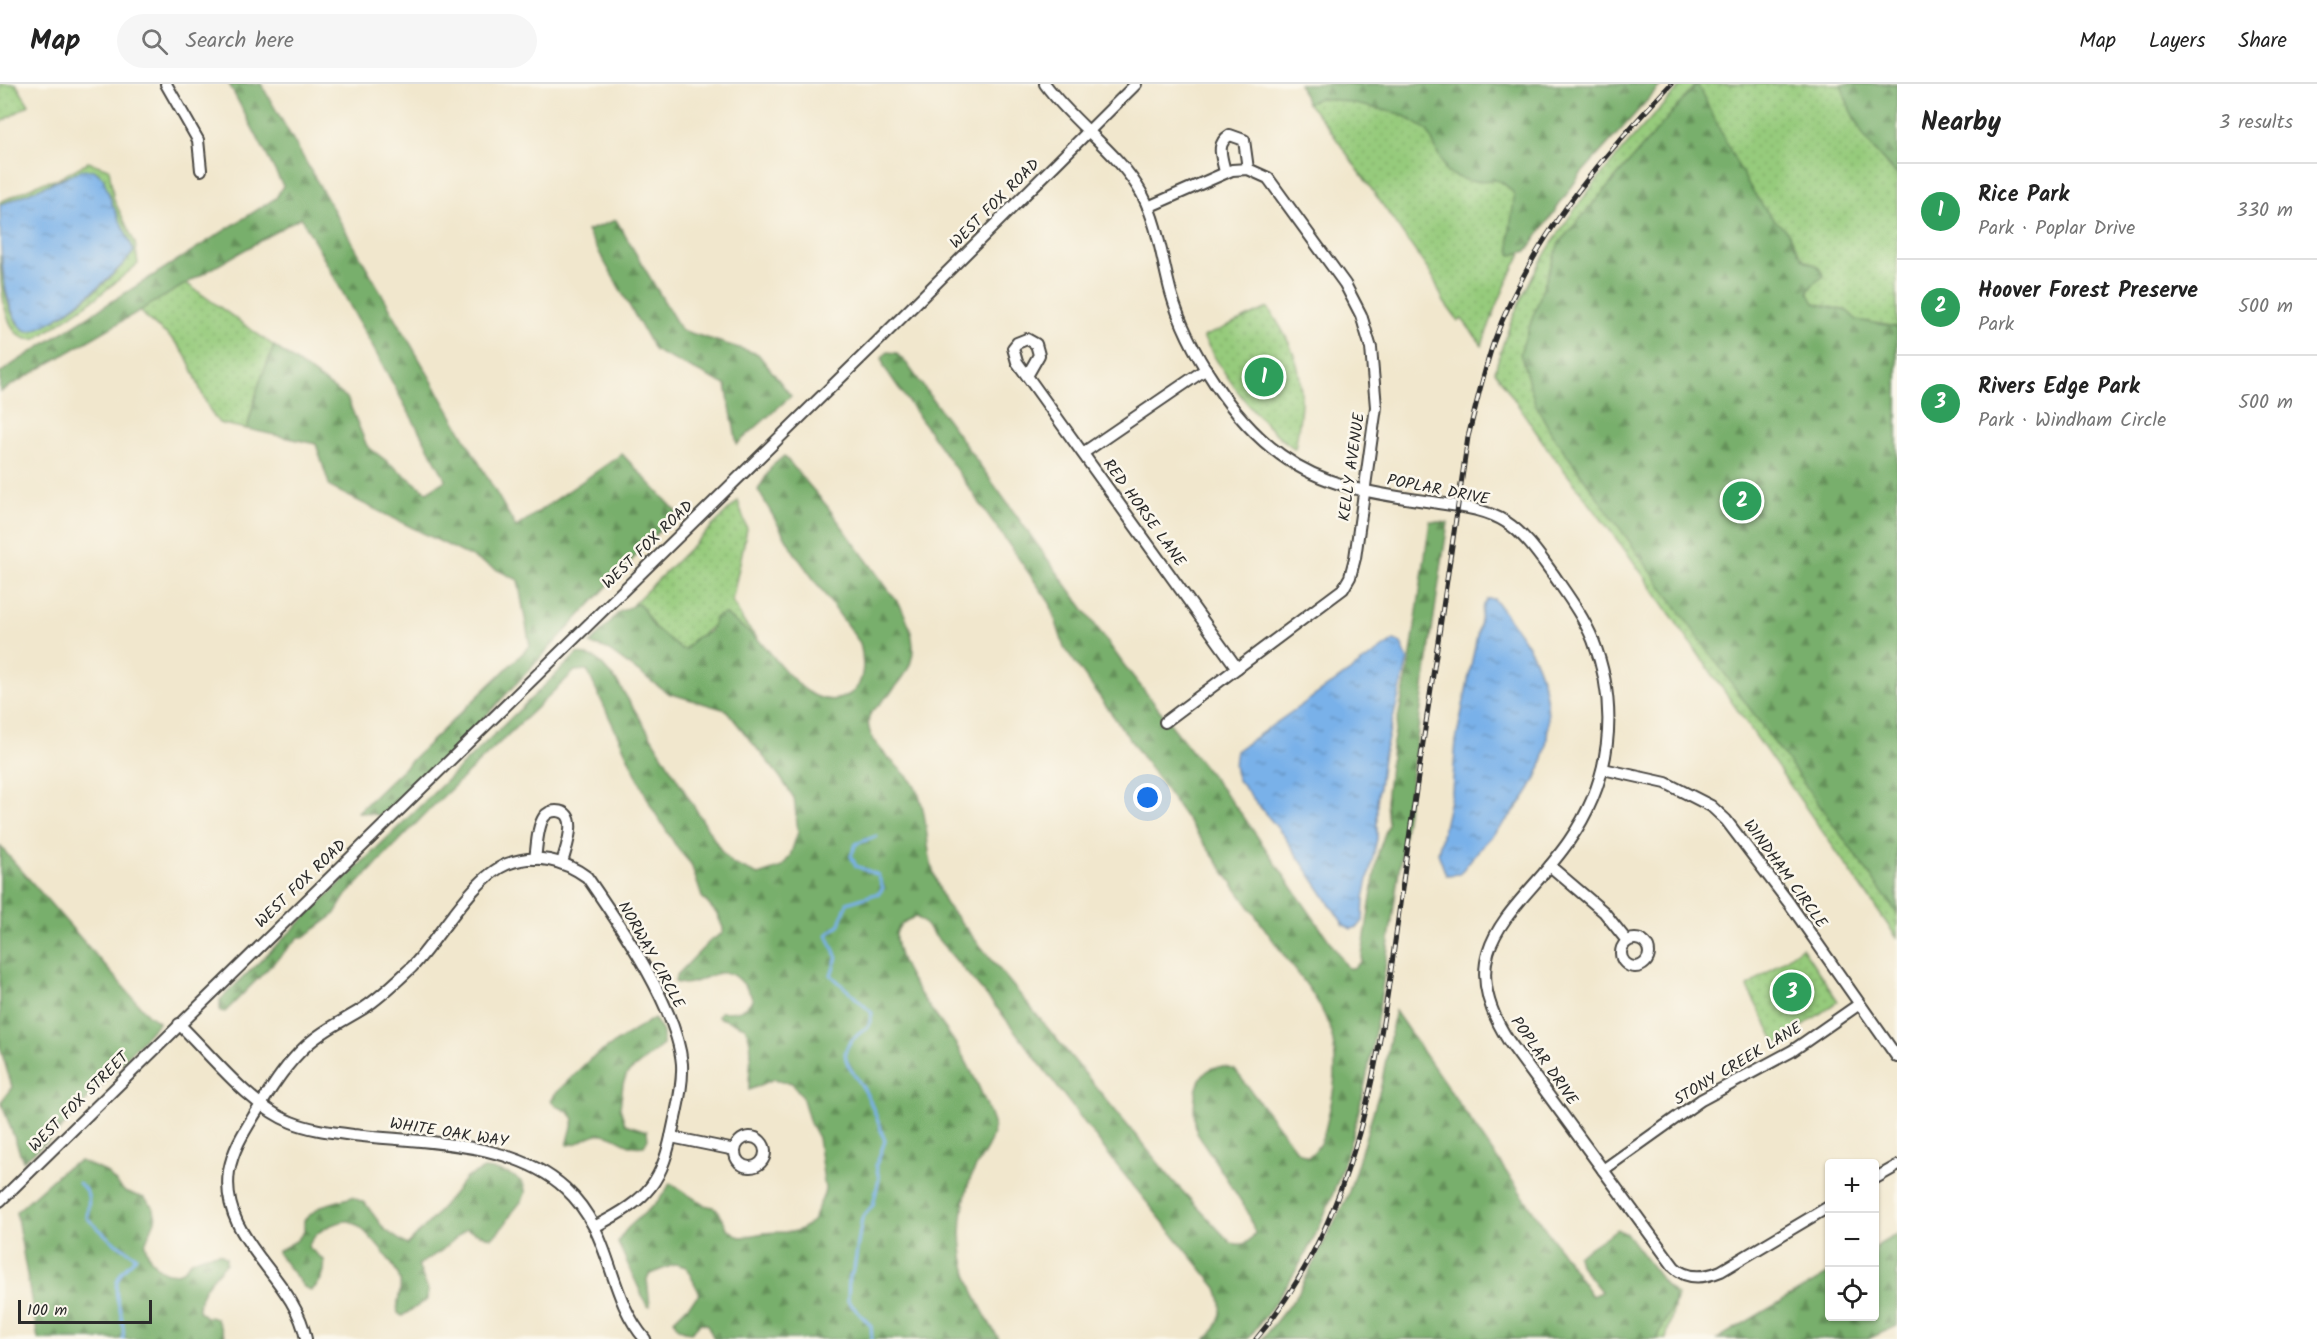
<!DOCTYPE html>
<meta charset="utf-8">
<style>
:root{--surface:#fff;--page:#f6f6f6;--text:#222;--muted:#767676;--line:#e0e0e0;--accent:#b45309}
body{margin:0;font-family:Kalam,sans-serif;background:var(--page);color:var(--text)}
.controls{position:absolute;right:18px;bottom:18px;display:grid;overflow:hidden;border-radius:6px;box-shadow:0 2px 4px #0004}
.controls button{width:54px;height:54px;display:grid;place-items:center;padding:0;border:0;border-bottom:2px solid var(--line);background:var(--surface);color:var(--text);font:30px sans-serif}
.scale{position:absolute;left:18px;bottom:15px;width:134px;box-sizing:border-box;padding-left:6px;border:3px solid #2b2b2b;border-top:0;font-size:16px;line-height:21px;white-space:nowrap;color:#2b2b2b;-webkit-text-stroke:4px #fbf7ec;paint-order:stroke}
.you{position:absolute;left:1148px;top:714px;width:21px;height:21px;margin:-15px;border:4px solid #fff;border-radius:50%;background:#1a73e8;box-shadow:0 0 0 9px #1a73e833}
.badge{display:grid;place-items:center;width:39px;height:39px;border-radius:50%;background:var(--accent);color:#fff;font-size:20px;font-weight:700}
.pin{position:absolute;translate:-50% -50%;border:3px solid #fff;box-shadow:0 2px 6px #0006}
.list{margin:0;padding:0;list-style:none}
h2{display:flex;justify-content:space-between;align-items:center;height:78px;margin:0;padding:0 24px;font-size:26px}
h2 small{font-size:20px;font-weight:400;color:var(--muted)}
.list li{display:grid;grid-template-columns:39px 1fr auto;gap:18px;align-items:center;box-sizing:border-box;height:96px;padding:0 24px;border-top:2px solid var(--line)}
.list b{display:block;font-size:22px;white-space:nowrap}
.list p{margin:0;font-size:20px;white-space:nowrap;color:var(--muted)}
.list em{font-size:20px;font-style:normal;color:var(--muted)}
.icon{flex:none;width:33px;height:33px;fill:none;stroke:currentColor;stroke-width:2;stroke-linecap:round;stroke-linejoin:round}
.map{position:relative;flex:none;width:1897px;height:1255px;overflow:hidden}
header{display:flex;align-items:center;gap:36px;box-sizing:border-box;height:84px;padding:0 30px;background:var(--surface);border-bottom:2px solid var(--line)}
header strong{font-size:28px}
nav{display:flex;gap:33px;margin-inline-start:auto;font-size:21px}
.search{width:420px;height:54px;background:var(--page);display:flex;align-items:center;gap:15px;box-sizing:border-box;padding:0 21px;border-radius:33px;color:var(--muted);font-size:22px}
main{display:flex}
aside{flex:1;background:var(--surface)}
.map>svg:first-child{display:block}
.grass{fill:url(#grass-dots);stroke:#607b54;stroke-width:1.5}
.forest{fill:url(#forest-firs);stroke:#526d4c;stroke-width:1.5}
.water{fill:url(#water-ripples);stroke:#526e8a;stroke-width:1.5}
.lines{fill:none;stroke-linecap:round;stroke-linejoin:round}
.stream{stroke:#79b1e9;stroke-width:3}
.minor-casing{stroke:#494743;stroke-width:14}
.minor{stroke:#fff;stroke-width:10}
.rail-casing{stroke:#2b2b2b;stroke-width:5}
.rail{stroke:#fbf7ec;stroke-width:3;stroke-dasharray:9;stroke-linecap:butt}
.labels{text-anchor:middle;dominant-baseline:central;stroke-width:5;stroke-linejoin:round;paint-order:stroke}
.street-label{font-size:16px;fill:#2b2b2b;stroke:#fbf7ec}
</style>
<header>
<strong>Map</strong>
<div class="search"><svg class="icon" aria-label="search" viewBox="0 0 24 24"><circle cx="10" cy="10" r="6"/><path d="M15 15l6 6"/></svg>Search here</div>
<nav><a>Map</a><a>Layers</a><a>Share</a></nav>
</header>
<main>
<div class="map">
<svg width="1897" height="1255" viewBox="0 0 1897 1255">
<defs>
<pattern id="grass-dots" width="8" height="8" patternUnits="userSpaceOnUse" patternTransform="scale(1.5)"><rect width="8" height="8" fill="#96cb7c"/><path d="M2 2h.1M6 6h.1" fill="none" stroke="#81ae6b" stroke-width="1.8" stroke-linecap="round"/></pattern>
<pattern id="forest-firs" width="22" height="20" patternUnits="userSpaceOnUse" patternTransform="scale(1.5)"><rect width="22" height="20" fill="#78af6c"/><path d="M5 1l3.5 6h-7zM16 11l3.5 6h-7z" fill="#638f59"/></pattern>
<pattern id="water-ripples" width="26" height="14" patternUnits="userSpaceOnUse" patternTransform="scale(1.5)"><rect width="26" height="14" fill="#79b1e9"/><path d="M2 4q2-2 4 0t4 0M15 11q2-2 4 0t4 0" fill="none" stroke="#6390bd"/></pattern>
</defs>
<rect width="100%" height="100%" fill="#fbf7ec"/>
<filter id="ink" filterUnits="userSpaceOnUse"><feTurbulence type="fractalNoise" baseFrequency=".0167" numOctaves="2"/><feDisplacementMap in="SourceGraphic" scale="12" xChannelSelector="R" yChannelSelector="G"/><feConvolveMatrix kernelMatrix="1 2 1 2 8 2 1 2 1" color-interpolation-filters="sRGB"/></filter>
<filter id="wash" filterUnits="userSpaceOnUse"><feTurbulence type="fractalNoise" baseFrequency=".008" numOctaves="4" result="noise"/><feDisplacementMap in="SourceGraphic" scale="24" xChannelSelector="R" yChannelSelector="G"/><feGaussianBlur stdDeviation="1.35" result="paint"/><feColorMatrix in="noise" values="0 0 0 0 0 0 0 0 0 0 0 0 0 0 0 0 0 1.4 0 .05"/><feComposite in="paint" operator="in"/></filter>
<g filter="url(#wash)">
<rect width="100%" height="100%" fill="#f1e7cd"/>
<!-- grass -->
<g class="grass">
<polygon points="0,0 16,0 29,21 0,39"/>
<path d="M 1307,0 L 1659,0 C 1629,31 1598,62 1570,95 C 1531,141 1502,204 1482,261 L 1462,235 L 1458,237 L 1444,218 L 1433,193 L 1326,40 L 1307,19 L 1309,18 L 1301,6 Z"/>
<path d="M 1683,0 L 1897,0 L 1897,854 L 1631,474 L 1545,361 L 1495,287 C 1524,173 1604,83 1683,0 Z"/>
<path d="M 88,78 L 109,85 L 114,116 L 135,159 L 138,180 L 96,214 L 36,255 C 1,262 0,192 0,171 C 3,193 5,235 26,247 C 56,244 117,192 134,167 L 113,122 L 108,107 L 83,86 L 0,121 L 0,118 L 41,99 L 58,95 Z"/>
<path d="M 186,199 L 274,262 L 259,300 L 247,345 L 219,339 C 199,316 197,284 178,261 C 165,246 153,244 140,226 Z"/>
<path d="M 1268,224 C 1305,276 1306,304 1295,365 C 1256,337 1226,295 1203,253 Z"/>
<path d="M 738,417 L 747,445 L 732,517 L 745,540 L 763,561 L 725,530 C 712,544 698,552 685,565 L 681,565 L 654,543 L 641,522 L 633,520 Z"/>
<polygon points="1802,863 1838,917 1777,960 1747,903"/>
<polygon points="1668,1203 1677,1211 1666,1255 1656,1255"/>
</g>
<!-- forest -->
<g class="forest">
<polygon points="229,0 261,0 516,443 622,370 677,428 391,733 358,728 530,562 518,496 330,403 316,360 247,345 259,300 274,262 347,314 367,362 427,408 446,396 301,133 0,308 0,289 16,278 276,114 283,102"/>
<path d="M 1299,0 L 1662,0 L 1580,91 L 1527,167 L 1511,171 C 1506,149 1514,131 1514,110 C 1496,88 1491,99 1470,97 C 1463,96 1454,91 1447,89 L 1427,46 L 1401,30 L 1337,16 L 1319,14 L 1307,19 Z"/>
<path d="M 1697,0 C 1720,43 1738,90 1768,129 C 1774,136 1782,142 1788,149 C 1798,162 1797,178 1817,181 L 1824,192 L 1813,200 L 1808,208 L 1814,219 L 1847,227 L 1857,236 L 1897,243 L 1897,829 L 1552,350 L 1535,319 L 1520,269 L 1559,159 Z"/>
<path d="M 1841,0 L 1897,0 L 1897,91 C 1868,63 1852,38 1841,0 Z"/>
<polygon points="616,136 681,246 758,270 791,312 737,360 726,301 655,267 587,147"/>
<path d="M 888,268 L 896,269 L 907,280 L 1124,581 L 1243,732 L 1348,884 L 1353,884 L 1361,878 L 1378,769 L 1388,741 L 1386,718 L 1392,663 L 1410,577 L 1430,437 L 1448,439 C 1428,566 1412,694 1394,822 C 1379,925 1367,1030 1326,1127 C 1308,1173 1278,1216 1248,1255 L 1206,1255 C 1222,1239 1225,1225 1217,1204 L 1119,1084 L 1002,930 L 924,839 L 916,833 C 906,836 895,842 896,854 C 899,891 936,929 955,959 C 971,984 985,1014 994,1042 C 992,1066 974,1079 968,1101 C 951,1163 967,1204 999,1255 L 714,1255 L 707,1240 L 701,1239 L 691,1248 C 682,1247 677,1245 674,1236 L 700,1210 L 686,1183 L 676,1180 L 650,1190 L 647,1195 L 650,1222 L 647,1222 L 618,1159 C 625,1138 658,1126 670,1099 L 704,1121 L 713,1123 L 719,1128 L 727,1144 L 740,1153 C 749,1153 756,1150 764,1149 C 787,1146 793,1154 814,1136 C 815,1124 824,1116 825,1105 L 818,1054 L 810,1039 L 802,1012 L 792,999 L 774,995 L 749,1006 C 748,984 756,964 745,943 L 718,933 L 720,928 C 735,928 745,928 753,915 C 725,861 704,909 675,898 L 676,892 L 710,857 L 723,849 L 723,844 L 717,830 L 702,813 L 691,780 L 678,765 L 652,724 L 587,586 L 575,587 L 432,723 L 344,814 L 334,831 L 304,853 L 299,853 L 225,928 L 220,927 L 220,916 L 578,569 L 597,575 L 618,599 L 722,768 L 733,780 L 758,791 L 782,783 L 790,772 L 798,748 L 794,714 L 780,693 L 726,626 L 668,609 L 605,564 L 590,560 L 619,528 L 636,520 L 641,522 L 654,543 L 681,565 L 685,565 L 695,554 L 709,548 C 717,539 708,533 725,530 C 738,541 753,550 765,563 C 785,585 814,632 850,610 C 866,600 864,575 860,559 L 794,468 L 758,406 L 772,382 L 784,372 L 827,422 L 901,523 C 929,576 905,593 870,630 C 860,657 898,679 912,698 C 928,722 925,752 931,779 C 934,793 940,806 945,819 L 1173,1097 L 1231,1159 C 1244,1162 1248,1160 1255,1149 L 1248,1128 L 1197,1049 C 1190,1022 1194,969 1235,986 L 1296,1066 L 1308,1073 C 1323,1062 1325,1047 1329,1029 C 1345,963 1331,928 1288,877 L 1064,563 L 1050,519 L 884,283 L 882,273 Z"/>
<polygon points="0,762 148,931 159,938 56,1050 23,1077 1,1018 12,1003 0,963"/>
<polygon points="1395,927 1592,1212 1601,1208 1600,1206 1579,1180 1577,1172 1617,1145 1627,1150 1674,1212 1674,1219 1657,1255 1262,1255 1297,1211 1348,1111 1381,1002"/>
<path d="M 654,934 L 663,948 L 663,961 L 627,990 L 623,1000 L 620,1024 L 625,1040 L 647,1047 L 648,1055 L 644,1062 C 626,1065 619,1052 603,1050 C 590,1048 580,1062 567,1061 L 574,1035 C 567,1022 556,1026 551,1017 L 555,1010 L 590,975 Z"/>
<path d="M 80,1077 L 106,1088 L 125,1108 L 144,1114 L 153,1123 L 156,1134 L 145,1160 C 148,1175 161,1195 180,1188 C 185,1186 186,1183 189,1179 C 196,1173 211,1170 220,1169 L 226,1174 L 226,1179 C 213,1194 198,1206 199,1227 L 206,1233 L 216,1234 L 226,1255 L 38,1255 L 16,1128 L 64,1085 Z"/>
<path d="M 484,1085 C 496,1086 527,1091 525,1109 C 524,1117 516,1123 512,1129 C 506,1139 501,1147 491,1154 L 466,1145 L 441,1167 L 418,1181 L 428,1206 L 427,1216 L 402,1232 L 398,1229 C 395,1216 404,1206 399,1193 C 394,1180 363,1140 349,1137 C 341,1136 334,1140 327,1143 C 318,1148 312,1153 308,1163 L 324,1176 C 326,1190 321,1198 311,1207 L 304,1203 L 278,1170 L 278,1167 L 296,1157 L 304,1148 L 304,1136 L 321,1122 L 352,1113 L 365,1119 L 384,1145 L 407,1161 L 435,1132 L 466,1094 Z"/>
<polygon points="1897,1150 1897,1242 1868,1255 1717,1255 1829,1189 1830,1232 1874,1232 1875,1163"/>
</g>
<!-- water -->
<g class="water">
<path d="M 83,86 L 94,86 L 103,94 L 113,122 L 134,167 C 121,187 49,248 26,247 C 0,229 0,152 0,121 Z"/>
<path d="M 1487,515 L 1494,515 C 1506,531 1519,547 1529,564 C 1553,605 1555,665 1530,705 C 1511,737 1480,760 1460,790 L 1446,791 L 1438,769 L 1452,707 L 1456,657 L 1483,521 Z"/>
<path d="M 1394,556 L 1401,559 L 1408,576 L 1383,674 L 1377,718 L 1377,755 L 1364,814 L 1363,837 L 1358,843 L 1351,845 L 1344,841 L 1284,752 L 1238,696 C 1233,685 1234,678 1236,667 Z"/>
</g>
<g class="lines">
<!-- stream -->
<g class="stream">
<path d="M 79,1099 C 93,1112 88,1117 87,1134 L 111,1156 L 136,1172 C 131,1182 121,1183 117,1198 C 113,1215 126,1232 123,1255"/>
<path d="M 872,1255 L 871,1242 L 848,1217 L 849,1194 L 854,1185 L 862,1134 L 873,1121 L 879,1095 L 876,1081 L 885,1057 C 879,1041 874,1024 866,1009 C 849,978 828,970 869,942 L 872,929 L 831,891 L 837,873 L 827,851 L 840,840 L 847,819 L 879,809 L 883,804 L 878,791 L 856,782 L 851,772 L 856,760 L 877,752"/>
</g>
</g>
</g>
<g filter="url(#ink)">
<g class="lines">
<!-- minor casing -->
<g class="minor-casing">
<g id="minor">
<polyline points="166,0 198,56 201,86"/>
<path d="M 1045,0 C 1074,40 1118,67 1142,110 C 1158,140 1162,176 1171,209 C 1187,265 1233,337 1281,371 C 1326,404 1378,410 1432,418 C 1457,422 1484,424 1506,438 C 1526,451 1539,471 1553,490 C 1568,512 1583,532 1593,556 C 1620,625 1611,697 1569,757 C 1521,827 1447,861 1508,956 L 1674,1183 C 1687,1196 1704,1194 1721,1187 L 1830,1122"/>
<path d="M 1225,88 C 1222,73 1215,60 1230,51 L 1244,56 L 1248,85"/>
<polyline points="1148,123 1232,86 1248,85 1268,94 1345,200 1361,231 1371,264 1376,323 1355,474 1350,493 1343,505 1165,638"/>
<polyline points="1027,292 1039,271 1036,260 1027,255 1017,259 1013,264 1017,278 1237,584"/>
<polyline points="1083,369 1206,285"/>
<polyline points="1603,685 1666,699 1711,722 1726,736 1789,819 1897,973"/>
<path d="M 535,775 C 537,763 537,743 544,733 C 547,729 551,727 556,727 C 582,727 565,766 562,779"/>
<polyline points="1550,782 1604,828 1627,857"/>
<circle cx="1635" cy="869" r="14"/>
<path d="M 179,940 C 211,971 250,1022 291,1038 C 311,1046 332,1048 353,1051 C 421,1059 512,1056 565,1104 C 614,1149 606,1210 645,1255"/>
<circle cx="750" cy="1068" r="15"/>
<polyline points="671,1053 735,1066"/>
<polyline points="1603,1086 1701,1016 1792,967 1858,921"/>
<polyline points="1874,1095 1897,1082"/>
<polyline points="0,1117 875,260 1136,0"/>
<path d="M 306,1255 C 294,1191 219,1157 229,1087 C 233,1065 244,1048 255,1030 C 271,1005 285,981 307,961 C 324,945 345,936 364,924 C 381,913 397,897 412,883 C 439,855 472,794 507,780 C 535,769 564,776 587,793 C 620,841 677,923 682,980 C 683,999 678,1020 674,1039 C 662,1099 650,1114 596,1142"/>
</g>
</g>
<!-- minor -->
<use href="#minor" class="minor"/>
<!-- rail casing -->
<g class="rail-casing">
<path id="rail" d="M 1256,1255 C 1374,1113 1384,928 1409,754 C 1429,620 1448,486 1468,353 C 1476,322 1483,290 1493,260 C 1530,157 1597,78 1671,0"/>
</g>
<!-- rail -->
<use href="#rail" class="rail"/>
</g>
</g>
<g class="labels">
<!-- street labels -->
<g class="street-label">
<text transform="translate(995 120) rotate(-45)">WEST FOX ROAD</text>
<text transform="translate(1352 383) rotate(-82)">KELLY AVENUE</text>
<text transform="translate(1438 406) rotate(11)">POPLAR DRIVE</text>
<text transform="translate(1144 429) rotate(54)">RED HORSE LANE</text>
<text transform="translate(648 461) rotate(-44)">WEST FOX ROAD</text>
<text transform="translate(1785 790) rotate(54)">WINDHAM CIRCLE</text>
<text transform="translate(301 800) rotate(-44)">WEST FOX ROAD</text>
<text transform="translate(651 871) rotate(61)">NORWAY CIRCLE</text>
<text transform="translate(1544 977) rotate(55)">POPLAR DRIVE</text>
<text transform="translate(1738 980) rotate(-31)">STONY CREEK LANE</text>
<text transform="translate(79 1018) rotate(-45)">WEST FOX STREET</text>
<text transform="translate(449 1049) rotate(9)">WHITE OAK WAY</text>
</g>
</g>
</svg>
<div class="controls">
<button>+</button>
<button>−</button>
<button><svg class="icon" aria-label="locate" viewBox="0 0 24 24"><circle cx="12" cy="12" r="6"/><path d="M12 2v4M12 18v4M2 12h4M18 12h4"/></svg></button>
</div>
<div class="scale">100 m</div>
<div class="you"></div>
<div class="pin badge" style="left:1264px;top:293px;background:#2e9e5b">1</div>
<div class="pin badge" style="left:1742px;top:417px;background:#2e9e5b">2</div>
<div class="pin badge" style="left:1792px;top:908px;background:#2e9e5b">3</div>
</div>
<aside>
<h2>Nearby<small>3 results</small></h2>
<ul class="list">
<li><span class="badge" style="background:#2e9e5b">1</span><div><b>Rice Park</b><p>Park · Poplar Drive</p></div><em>330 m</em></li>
<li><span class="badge" style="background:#2e9e5b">2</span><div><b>Hoover Forest Preserve</b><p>Park</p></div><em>500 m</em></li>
<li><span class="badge" style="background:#2e9e5b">3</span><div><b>Rivers Edge Park</b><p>Park · Windham Circle</p></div><em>500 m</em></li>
</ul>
</aside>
</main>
